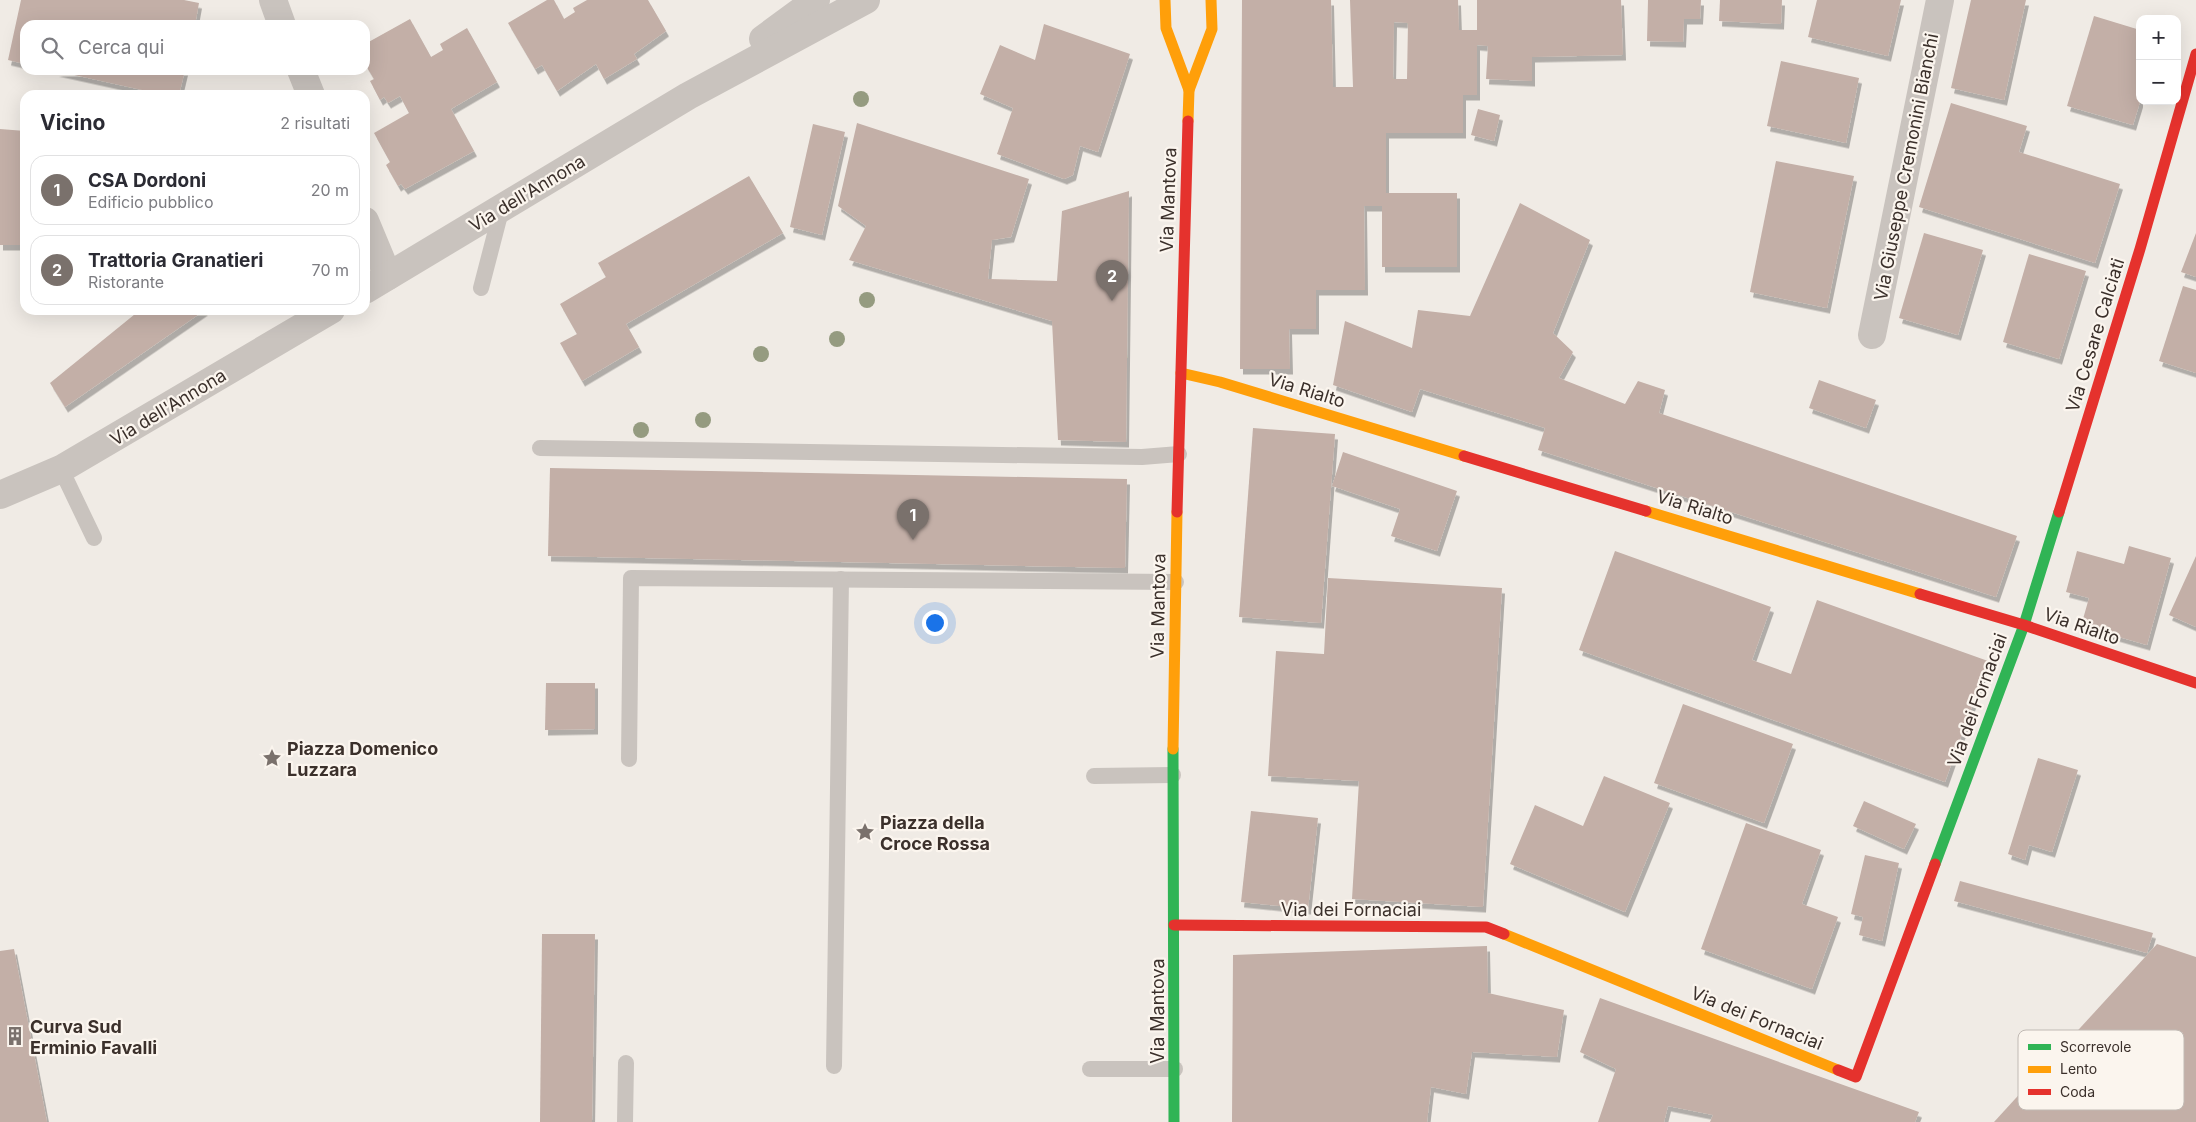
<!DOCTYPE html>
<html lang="it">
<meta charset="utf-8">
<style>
:root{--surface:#fff;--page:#f2f2f3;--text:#2b2b33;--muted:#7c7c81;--line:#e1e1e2;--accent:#7a716c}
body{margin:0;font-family:Inter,sans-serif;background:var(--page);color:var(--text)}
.controls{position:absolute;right:15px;top:15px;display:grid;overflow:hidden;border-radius:10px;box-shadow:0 5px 20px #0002}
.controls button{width:45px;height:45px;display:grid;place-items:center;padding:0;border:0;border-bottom:1px solid var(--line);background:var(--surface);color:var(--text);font:25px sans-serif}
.you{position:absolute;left:934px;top:622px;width:18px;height:18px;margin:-12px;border:4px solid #fff;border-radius:50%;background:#1a73e8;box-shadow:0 0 0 8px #1a73e833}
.badge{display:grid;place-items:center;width:32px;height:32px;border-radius:50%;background:var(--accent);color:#fff;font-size:16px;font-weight:700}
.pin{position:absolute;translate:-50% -41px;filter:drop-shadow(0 1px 2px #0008)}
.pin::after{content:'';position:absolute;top:26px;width:18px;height:15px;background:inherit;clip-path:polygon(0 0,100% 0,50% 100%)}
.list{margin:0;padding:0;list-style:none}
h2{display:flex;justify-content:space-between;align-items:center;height:65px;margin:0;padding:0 20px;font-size:21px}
h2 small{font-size:16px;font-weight:400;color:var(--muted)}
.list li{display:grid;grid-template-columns:32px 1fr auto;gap:15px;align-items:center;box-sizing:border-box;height:70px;margin:0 10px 10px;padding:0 10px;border:1px solid var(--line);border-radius:15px}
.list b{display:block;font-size:19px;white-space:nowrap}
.list p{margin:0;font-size:16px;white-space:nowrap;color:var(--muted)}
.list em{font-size:16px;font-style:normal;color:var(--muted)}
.icon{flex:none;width:28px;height:28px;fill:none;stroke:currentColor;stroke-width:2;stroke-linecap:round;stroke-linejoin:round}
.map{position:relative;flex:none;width:2196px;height:1122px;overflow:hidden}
.search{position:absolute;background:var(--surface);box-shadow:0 5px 20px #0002;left:20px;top:20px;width:350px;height:55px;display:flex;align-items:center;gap:12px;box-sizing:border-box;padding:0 18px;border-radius:15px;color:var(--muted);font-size:19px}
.panel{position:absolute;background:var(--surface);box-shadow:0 5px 20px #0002;left:20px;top:90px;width:350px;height:225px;border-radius:15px}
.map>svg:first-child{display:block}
.building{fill:#c3afa7;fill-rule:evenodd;filter:url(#shadow)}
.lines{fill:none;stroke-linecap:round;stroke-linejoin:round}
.lane{stroke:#c9c3be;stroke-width:16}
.street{stroke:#c9c3be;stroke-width:28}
.fast{stroke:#30b455;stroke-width:11}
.slow{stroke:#ff9f0a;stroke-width:11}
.jam{stroke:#e5322d;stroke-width:11}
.tree{fill:#959b80}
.labels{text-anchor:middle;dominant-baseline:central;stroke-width:4.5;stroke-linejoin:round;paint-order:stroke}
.street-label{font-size:18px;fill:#3b302b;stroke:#fbf5ee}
.poi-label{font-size:18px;font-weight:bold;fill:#3b302b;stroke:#fbf5ee;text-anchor:start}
.key{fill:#fbf5ee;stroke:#c1bab4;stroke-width:1}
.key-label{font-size:14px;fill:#3b302b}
</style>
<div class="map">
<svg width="2196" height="1122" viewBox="0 0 2196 1122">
<defs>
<filter id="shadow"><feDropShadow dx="3" dy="5.5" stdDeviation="0" flood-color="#0004"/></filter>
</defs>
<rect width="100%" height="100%" fill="#f0ebe5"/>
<!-- building -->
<g class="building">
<polygon points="21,0 184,0 199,3 195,25 25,25 25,64 8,60"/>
<polygon points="547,0 554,0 564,19 575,12 573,8 587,0 648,0 666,31 634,54 637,59 604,79 596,64 557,91 542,65 535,69 508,23"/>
<path d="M 1242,0 L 1331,0 L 1333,87 L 1353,87 L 1350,0 L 1458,0 L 1459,30 L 1477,30 L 1477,0 L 1621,0 L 1623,55 L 1532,57 L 1532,81 L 1486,79 L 1488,46 L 1477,45 L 1477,95 L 1463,95 L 1463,133 L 1386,133 L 1386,193 L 1457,193 L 1457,267 L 1382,267 L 1382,206 L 1364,206 L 1365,290 L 1316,290 L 1316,329 L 1289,329 L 1290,369 L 1240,369 ZM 1394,22 L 1408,23 L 1407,79 L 1393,79 Z"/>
<polygon points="1648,0 1701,0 1700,19 1684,19 1683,42 1647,41"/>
<polygon points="1720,0 1782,0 1781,24 1719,21"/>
<polygon points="1817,0 1901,0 1888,56 1808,37"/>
<polygon points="1971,0 2026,0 2004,100 1951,88"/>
<polygon points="2094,16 2140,30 2140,102 2133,125 2067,106"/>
<polygon points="410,19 431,57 443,50 440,44 467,28 497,82 451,109 474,151 405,189 401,184 398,186 386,165 390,162 374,133 409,113 400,96 388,103 384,97 380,100 370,81 374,79 365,64 365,44"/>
<polygon points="1044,24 1130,54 1098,152 1080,146 1073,175 1064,179 997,154 1013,108 980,94 1000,45 1035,60"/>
<polygon points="1781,61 1859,78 1846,143 1767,126"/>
<polygon points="185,70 179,95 165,95 56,71"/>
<polygon points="1951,103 2027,126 2019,152 2120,184 2095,263 1919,207"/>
<polygon points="1478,109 1500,115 1494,141 1471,135"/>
<polygon points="857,123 1029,179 1011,237 992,240 988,279 1057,281 1062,211 1129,191 1126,442 1058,440 1052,321 849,260 866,226 838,206"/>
<polygon points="813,124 845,132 822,235 790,227"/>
<polygon points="0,129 25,131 25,245 0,245"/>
<polygon points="1776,161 1854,176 1827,308 1750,292"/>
<polygon points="749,176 783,233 626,324 639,347 582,381 560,343 577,334 560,304 606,277 598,263"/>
<polygon points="1520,203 1590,240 1553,333 1573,352 1559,378 1625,404 1638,381 1665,390 1659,413 2017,536 1996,597 1538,450 1545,428 1420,389 1412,412 1333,385 1345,321 1412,348 1418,310 1470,316"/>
<polygon points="1924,233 1983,250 1958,335 1899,318"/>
<polygon points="2196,233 2196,277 2181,272"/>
<polygon points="2029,254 2086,271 2059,359 2003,342"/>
<polygon points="2183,286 2196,290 2196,373 2159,361"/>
<polygon points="140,310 205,310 65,407 50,383"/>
<polygon points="1819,380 1876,400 1866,428 1809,408"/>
<polygon points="1253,428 1335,434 1321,623 1239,617"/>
<polygon points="1343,452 1457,491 1437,551 1391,536 1400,509 1332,486"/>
<polygon points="550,468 1127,479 1125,568 548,556"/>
<polygon points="2129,546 2171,558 2147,645 2081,626 2089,598 2066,592 2077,551 2124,564"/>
<polygon points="1615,551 1771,607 1752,660 1791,674 1817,600 1988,661 1945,782 1579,650"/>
<polygon points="2196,556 2196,627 2169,615"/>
<polygon points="1328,578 1502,588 1483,907 1352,899 1359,781 1268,776 1276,651 1324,654"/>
<polygon points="546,683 595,683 595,729 545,730"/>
<polygon points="1683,704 1793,744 1764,823 1654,783"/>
<polygon points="2038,758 2078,770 2052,852 2029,845 2025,860 2008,854"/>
<polygon points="1604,776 1670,803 1625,912 1510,864 1535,805 1583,826"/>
<polygon points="1864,801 1916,824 1904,849 1853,826"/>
<polygon points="1251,811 1318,818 1308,909 1241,902"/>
<polygon points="1746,823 1821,850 1802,904 1838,917 1812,989 1701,949"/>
<polygon points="1865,855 1899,863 1882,941 1859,935 1863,917 1851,914"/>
<polygon points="1960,881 2153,933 2147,953 1954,901"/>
<polygon points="542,934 595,934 592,1122 540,1122"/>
<polygon points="2157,944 2196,957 2196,1122 1994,1122"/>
<polygon points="1487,946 1488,993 1564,1010 1557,1057 1472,1052 1466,1094 1431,1087 1427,1122 1232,1122 1233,955"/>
<polygon points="14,949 47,1122 0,1122 0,951"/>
<polygon points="1600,998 1919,1112 1915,1122 1710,1122 1713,1115 1668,1106 1664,1122 1598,1122 1616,1069 1580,1052"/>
</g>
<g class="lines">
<!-- lane -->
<g class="lane">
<polyline points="481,288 502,207"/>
<polyline points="540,448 1142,457 1179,454"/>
<polyline points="61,469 94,538"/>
<polyline points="629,759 631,578 1176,582"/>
<polyline points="1094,776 1173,775"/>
<polyline points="834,1066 841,579"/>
<polyline points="1090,1069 1175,1069"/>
<polyline points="625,1122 626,1063"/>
</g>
<!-- street -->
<g class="street">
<polyline points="273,0 282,25"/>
<polyline points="763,39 816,0"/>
<polyline points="301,70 311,95"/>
<polyline points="365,221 388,276"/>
<polyline points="365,290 688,96 866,0"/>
<polyline points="1872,335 1940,0"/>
<polyline points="0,495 61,469 331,310"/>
</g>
<!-- fast -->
<g class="fast">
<polyline points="1173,749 1174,1122"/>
<polyline points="1935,864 2024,625 2059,512"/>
</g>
<!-- slow -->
<g class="slow">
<polyline points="1165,0 1166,28 1189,90"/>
<polyline points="1188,121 1189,90 1212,29 1211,0"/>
<polyline points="1181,373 1220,382 1464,456"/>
<polyline points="1646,511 1920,594"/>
<polyline points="1173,749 1177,512"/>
<polyline points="1504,934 1838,1070"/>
</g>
<!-- jam -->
<g class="jam">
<polyline points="1464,456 1646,511"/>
<polyline points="1177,512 1188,121"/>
<polyline points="2059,512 2140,249 2196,54"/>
<polyline points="1920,594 2024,625 2196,683"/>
<polyline points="1174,925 1486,927 1504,934"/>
<polyline points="1838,1070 1856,1077 1935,864"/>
</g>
</g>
<!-- trees -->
<g class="tree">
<circle cx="861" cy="99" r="8"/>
<circle cx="867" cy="300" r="8"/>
<circle cx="837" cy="339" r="8"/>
<circle cx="761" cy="354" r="8"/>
<circle cx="703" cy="420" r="8"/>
<circle cx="641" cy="430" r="8"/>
</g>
<!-- icons -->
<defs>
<g id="sight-bare" transform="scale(1.5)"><path d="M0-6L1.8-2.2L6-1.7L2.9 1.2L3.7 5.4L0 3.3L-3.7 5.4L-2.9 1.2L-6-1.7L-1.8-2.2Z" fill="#7a716c" stroke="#fbf5ee" stroke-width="2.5" paint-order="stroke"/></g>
<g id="building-bare" transform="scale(1.5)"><path d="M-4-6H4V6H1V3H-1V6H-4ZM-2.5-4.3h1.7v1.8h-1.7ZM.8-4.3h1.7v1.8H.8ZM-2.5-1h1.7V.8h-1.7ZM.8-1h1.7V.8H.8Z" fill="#7a716c" stroke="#fbf5ee" stroke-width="2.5" paint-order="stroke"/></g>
</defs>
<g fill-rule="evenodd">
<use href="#sight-bare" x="272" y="758"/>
<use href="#sight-bare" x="865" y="832"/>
<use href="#building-bare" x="15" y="1036"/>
</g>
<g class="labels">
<!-- street labels -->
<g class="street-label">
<text transform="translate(1906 167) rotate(-79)">Via Giuseppe Cremonini Bianchi</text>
<text transform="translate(527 193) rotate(-31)">Via dell'Annona</text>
<text transform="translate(1168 200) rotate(-88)">Via Mantova</text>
<text transform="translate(2095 335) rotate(-73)">Via Cesare Calciati</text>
<text transform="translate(1307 390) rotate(17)">Via Rialto</text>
<text transform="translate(168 407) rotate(-31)">Via dell'Annona</text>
<text transform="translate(1695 507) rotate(17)">Via Rialto</text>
<text transform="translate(1158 606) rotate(-89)">Via Mantova</text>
<text transform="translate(2082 626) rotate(19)">Via Rialto</text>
<text transform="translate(1977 700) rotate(-70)">Via dei Fornaciai</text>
<text x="1351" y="909">Via dei Fornaciai</text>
<text transform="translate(1157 1011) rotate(-90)">Via Mantova</text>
<text transform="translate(1757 1018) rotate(22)">Via dei Fornaciai</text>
</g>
<!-- poi labels -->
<g class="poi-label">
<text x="287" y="748">Piazza Domenico<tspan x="287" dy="21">Luzzara</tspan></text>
<text x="880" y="822">Piazza della<tspan x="880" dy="21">Croce Rossa</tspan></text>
<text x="30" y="1026">Curva Sud<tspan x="30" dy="21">Erminio Favalli</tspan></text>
</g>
</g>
<!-- legend -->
<rect x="2018" y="1030" width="166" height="80" rx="8" class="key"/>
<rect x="2028" y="1044" width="23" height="6" fill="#30b455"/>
<rect x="2028" y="1066" width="23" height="7" fill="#ff9f0a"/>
<rect x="2028" y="1089" width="23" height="6" fill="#e5322d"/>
<g class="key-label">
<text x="2060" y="1052">Scorrevole</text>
<text x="2060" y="1074">Lento</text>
<text x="2060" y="1097">Coda</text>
</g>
</svg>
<div class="controls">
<button>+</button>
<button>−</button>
</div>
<div class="you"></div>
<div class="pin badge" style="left:913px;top:540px">1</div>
<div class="pin badge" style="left:1112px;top:301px">2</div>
<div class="search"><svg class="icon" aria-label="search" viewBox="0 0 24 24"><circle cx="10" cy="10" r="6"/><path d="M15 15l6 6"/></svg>Cerca qui</div>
<section class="panel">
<h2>Vicino<small>2 risultati</small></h2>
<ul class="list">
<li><span class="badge">1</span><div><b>CSA Dordoni</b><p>Edificio pubblico</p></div><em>20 m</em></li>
<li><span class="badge">2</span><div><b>Trattoria Granatieri</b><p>Ristorante</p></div><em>70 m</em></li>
</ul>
</section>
</div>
